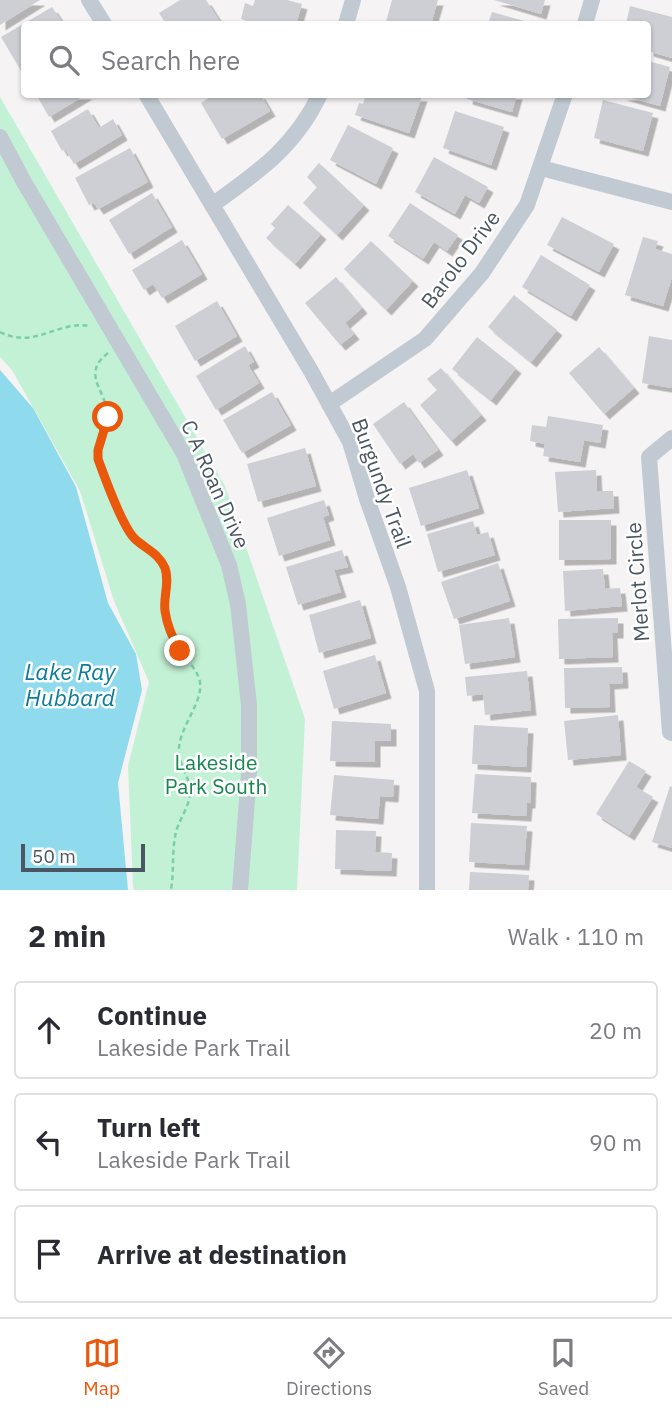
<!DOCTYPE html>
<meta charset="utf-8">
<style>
:root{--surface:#fff;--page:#f7f7f7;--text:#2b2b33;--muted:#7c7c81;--line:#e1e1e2;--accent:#ea580c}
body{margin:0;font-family:"IBM Plex Sans",sans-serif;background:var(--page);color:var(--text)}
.scale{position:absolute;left:21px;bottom:18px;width:124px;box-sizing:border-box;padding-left:7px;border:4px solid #4a5661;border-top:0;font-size:19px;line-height:24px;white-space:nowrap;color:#4a5661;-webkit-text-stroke:5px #fff;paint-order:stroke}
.stop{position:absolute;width:21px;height:21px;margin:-16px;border:5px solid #ea580c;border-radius:50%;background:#fff}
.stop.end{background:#ea580c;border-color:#fff;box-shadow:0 2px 7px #0008}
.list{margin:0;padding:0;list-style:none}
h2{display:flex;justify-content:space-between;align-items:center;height:91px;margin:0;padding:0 28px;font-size:30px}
h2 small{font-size:23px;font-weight:400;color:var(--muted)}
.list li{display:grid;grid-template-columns:46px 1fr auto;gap:21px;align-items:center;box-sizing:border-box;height:98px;margin:0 14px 14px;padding:0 14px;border:2px solid var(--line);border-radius:7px}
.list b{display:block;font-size:26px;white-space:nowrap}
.list p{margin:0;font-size:23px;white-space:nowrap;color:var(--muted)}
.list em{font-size:23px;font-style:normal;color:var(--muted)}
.icon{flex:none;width:38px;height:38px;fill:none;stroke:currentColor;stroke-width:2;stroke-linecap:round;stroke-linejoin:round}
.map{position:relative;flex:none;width:672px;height:890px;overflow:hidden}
.search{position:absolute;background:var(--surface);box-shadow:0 2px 5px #0004;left:21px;right:21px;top:21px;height:77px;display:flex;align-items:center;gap:18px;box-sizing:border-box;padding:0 24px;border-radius:7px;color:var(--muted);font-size:26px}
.sheet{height:427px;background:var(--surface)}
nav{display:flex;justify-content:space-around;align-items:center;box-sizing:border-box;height:98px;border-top:2px solid var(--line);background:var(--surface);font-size:19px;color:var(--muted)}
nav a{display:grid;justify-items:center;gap:4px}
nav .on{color:var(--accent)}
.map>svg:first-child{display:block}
.green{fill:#c3f1d5}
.water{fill:#90daee}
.building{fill:#cdcfd5;filter:url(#shadow)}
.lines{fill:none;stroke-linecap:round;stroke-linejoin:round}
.path{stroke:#7ad0a6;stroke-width:2.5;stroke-dasharray:5 3.5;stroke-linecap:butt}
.minor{stroke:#c1cad2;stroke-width:16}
.route{stroke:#ea580c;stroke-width:9}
.labels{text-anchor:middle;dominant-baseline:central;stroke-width:5;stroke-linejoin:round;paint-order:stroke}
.street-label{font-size:21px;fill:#4a5661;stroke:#fff}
.park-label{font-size:21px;fill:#17864f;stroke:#fff}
.water-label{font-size:23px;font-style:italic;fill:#0c7c9b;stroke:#fff}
</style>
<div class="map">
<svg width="672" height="890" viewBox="0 0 672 890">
<defs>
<filter id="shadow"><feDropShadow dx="5.5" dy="5.5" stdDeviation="0" flood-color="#0004"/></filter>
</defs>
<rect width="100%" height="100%" fill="#f5f3f3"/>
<!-- green -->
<polygon class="green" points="0,97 225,486 305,719 297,890 134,890 133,886 128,766 149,682 114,601 80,491 12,370 0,357"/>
<!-- water -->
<polygon class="water" points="0,370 33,408 76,487 108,603 136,654 142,690 118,783 128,890 0,890"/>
<!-- building -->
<g class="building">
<polygon points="0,0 40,0 0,25"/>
<polygon points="180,0 206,0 220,22 216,24 166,24 159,13"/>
<polygon points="255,0 287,0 302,4 296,24 250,24 250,22 241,19 245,3 253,6"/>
<polygon points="392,0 438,0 431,24 396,24 386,22"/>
<polygon points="494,0 545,0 541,14"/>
<polygon points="630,6 672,17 672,58 648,51 648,24 626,24"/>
<polygon points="52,7 62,22 58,24 24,24 24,69 21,71 1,37"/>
<polygon points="492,12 535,24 488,24"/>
<polygon points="648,61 670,67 660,106 621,95 648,94"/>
<polygon points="36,94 87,94 49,117"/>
<polygon points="215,94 260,94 270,111 222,139 201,103"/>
<polygon points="366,94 422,96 409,133 355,115 359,103 363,104"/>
<polygon points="468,94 517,94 512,112 467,99"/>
<polygon points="603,100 653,113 643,151 594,138"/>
<polygon points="88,109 99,128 113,119 122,135 74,164 65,149 62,151 51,131"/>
<polygon points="455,111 504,127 491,165 443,148"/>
<polygon points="348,125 393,148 376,184 330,160"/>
<polygon points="130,148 148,182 98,209 94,203 89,205 75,178"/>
<polygon points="434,157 488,187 479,203 465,195 455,214 415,192"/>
<polygon points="319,163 364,205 337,235 303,203 317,187 307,177"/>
<polygon points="152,193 172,227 129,254 109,220"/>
<polygon points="410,203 458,235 447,251 434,242 423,259 388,236"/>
<polygon points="288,205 321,234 295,264 266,238 275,228 271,224"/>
<polygon points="562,217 614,244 599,272 547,245"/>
<polygon points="643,237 658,241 655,249 672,254 672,277 663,306 625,295"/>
<polygon points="182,240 202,274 162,298 153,284 144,290 132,270"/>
<polygon points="371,241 413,281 386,310 344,269"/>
<polygon points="541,255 590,285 571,316 522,287"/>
<polygon points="336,277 362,308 345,323 354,334 340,345 305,303"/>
<polygon points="514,295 557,330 531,362 488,327"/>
<polygon points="217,301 237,336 195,361 175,326"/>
<polygon points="649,336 672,340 672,388 642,383"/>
<polygon points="477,337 516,368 491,400 452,369"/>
<polygon points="245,346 254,362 248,365 259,383 216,410 196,376"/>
<polygon points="599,347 634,388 604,414 569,373"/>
<polygon points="441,368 481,415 451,441 420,405 437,390 427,379"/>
<polygon points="272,392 291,425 242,453 223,420"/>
<polygon points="404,402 438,450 419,463 413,454 400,464 373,424"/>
<polygon points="548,416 603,425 600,443 584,440 580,462 543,456 545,444 530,441 532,425 546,427"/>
<polygon points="305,448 316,486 258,502 247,464"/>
<polygon points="467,470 479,508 421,526 409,488"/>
<polygon points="596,470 597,491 613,491 614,508 558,512 555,472"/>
<polygon points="324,500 329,515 323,517 330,540 279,556 267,518"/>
<polygon points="559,520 611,520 611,559 559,560"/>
<polygon points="473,521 477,535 488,532 495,555 438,572 427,534"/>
<polygon points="342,550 348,567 334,570 341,592 298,605 286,567"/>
<polygon points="498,563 510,601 454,619 441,582"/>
<polygon points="603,569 605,589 620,588 622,606 565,611 563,571"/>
<polygon points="360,600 371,638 319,653 309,615"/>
<polygon points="509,618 515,657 465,664 459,625"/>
<polygon points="618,618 618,633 612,633 613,657 559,659 558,619"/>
<polygon points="375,655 386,693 334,709 323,671"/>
<polygon points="622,667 623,683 609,684 610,707 565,708 564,668"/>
<polygon points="527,671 531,710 485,715 483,694 467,696 465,677"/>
<polygon points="618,715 621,755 568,760 564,721"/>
<polygon points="332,721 391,724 391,741 375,741 375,762 330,761"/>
<polygon points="474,725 528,728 526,767 472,764"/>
<polygon points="629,761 646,771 636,787 653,797 629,835 596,814"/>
<polygon points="475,774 531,777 530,803 527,803 526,816 472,813"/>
<polygon points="334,775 394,780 393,797 380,796 378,819 330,815"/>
<polygon points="670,786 672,787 672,848 652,842"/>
<polygon points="471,823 527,826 524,865 469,862"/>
<polygon points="336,830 376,831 375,852 392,853 391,871 335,869"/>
<polygon points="470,872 529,875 528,890 469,890"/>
</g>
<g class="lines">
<!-- path -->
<g class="path">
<path d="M 0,332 C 36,350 56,320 90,326"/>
<path d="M 108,353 C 78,376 111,393 107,420 C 106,434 98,445 98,459 C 107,482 118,517 133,536 C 142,548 157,551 163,565 C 171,581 163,595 165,612 C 167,625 172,640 180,651 C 188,662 197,669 200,682 C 203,702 182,723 179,747 C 177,764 191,778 190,792 C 190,808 177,821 175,837 C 172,854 174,872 171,890"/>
</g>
<!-- minor -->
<g class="minor">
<polyline points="89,0 104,24"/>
<polyline points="346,24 353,0"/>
<polyline points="585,24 592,0"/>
<polyline points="146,94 311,371 350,442 367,499 398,587 427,691 427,890"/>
<polyline points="0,137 24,182 184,454 229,565 238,604 249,705 249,774 240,890"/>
<polyline points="541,168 672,202"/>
<path d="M 212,205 C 258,172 295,147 320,94"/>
<polyline points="329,404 425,339 482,273 527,205 565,94"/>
<polyline points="672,438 649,457 670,732 672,733"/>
</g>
</g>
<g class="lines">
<!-- route -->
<path class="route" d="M 108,417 L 98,450 L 98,459 C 105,478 121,524 134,538 C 145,549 158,552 165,568 C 170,583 163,596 165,611 C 167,625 173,639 180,651"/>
</g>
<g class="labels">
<!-- street labels -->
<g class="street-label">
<text transform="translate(460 259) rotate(-53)">Barolo Drive</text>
<text transform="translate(382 483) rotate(70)">Burgundy Trail</text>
<text transform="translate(216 484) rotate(66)">C A Roan Drive</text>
<text transform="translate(637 582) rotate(-94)">Merlot Circle</text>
</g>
<!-- park labels -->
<g class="park-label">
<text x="216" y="762">Lakeside<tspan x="216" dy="24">Park South</tspan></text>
</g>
<!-- water labels -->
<g class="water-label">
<text x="70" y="671">Lake Ray<tspan x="70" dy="26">Hubbard</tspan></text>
</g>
</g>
</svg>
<div class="scale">50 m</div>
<div class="stop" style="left:108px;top:417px"></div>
<div class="stop end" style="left:180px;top:651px"></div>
<div class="search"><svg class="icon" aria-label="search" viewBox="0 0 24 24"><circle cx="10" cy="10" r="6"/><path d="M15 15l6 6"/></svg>Search here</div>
</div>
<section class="sheet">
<h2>2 min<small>Walk · 110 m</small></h2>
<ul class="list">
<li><svg class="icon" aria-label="ahead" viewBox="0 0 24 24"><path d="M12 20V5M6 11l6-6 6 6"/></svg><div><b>Continue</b><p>Lakeside Park Trail</p></div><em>20 m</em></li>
<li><svg class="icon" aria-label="left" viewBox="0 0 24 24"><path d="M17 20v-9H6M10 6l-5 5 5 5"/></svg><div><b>Turn left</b><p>Lakeside Park Trail</p></div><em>90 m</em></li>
<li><svg class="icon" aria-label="arrive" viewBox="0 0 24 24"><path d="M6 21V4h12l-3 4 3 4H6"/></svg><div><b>Arrive at destination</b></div></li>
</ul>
</section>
<nav>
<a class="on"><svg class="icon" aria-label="map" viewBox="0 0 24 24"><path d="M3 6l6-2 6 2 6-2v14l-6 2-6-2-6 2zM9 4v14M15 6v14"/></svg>Map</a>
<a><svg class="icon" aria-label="directions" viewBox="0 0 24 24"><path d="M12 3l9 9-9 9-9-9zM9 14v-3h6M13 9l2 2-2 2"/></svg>Directions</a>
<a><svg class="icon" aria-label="saved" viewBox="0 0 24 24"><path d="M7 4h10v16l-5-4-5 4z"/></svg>Saved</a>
</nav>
